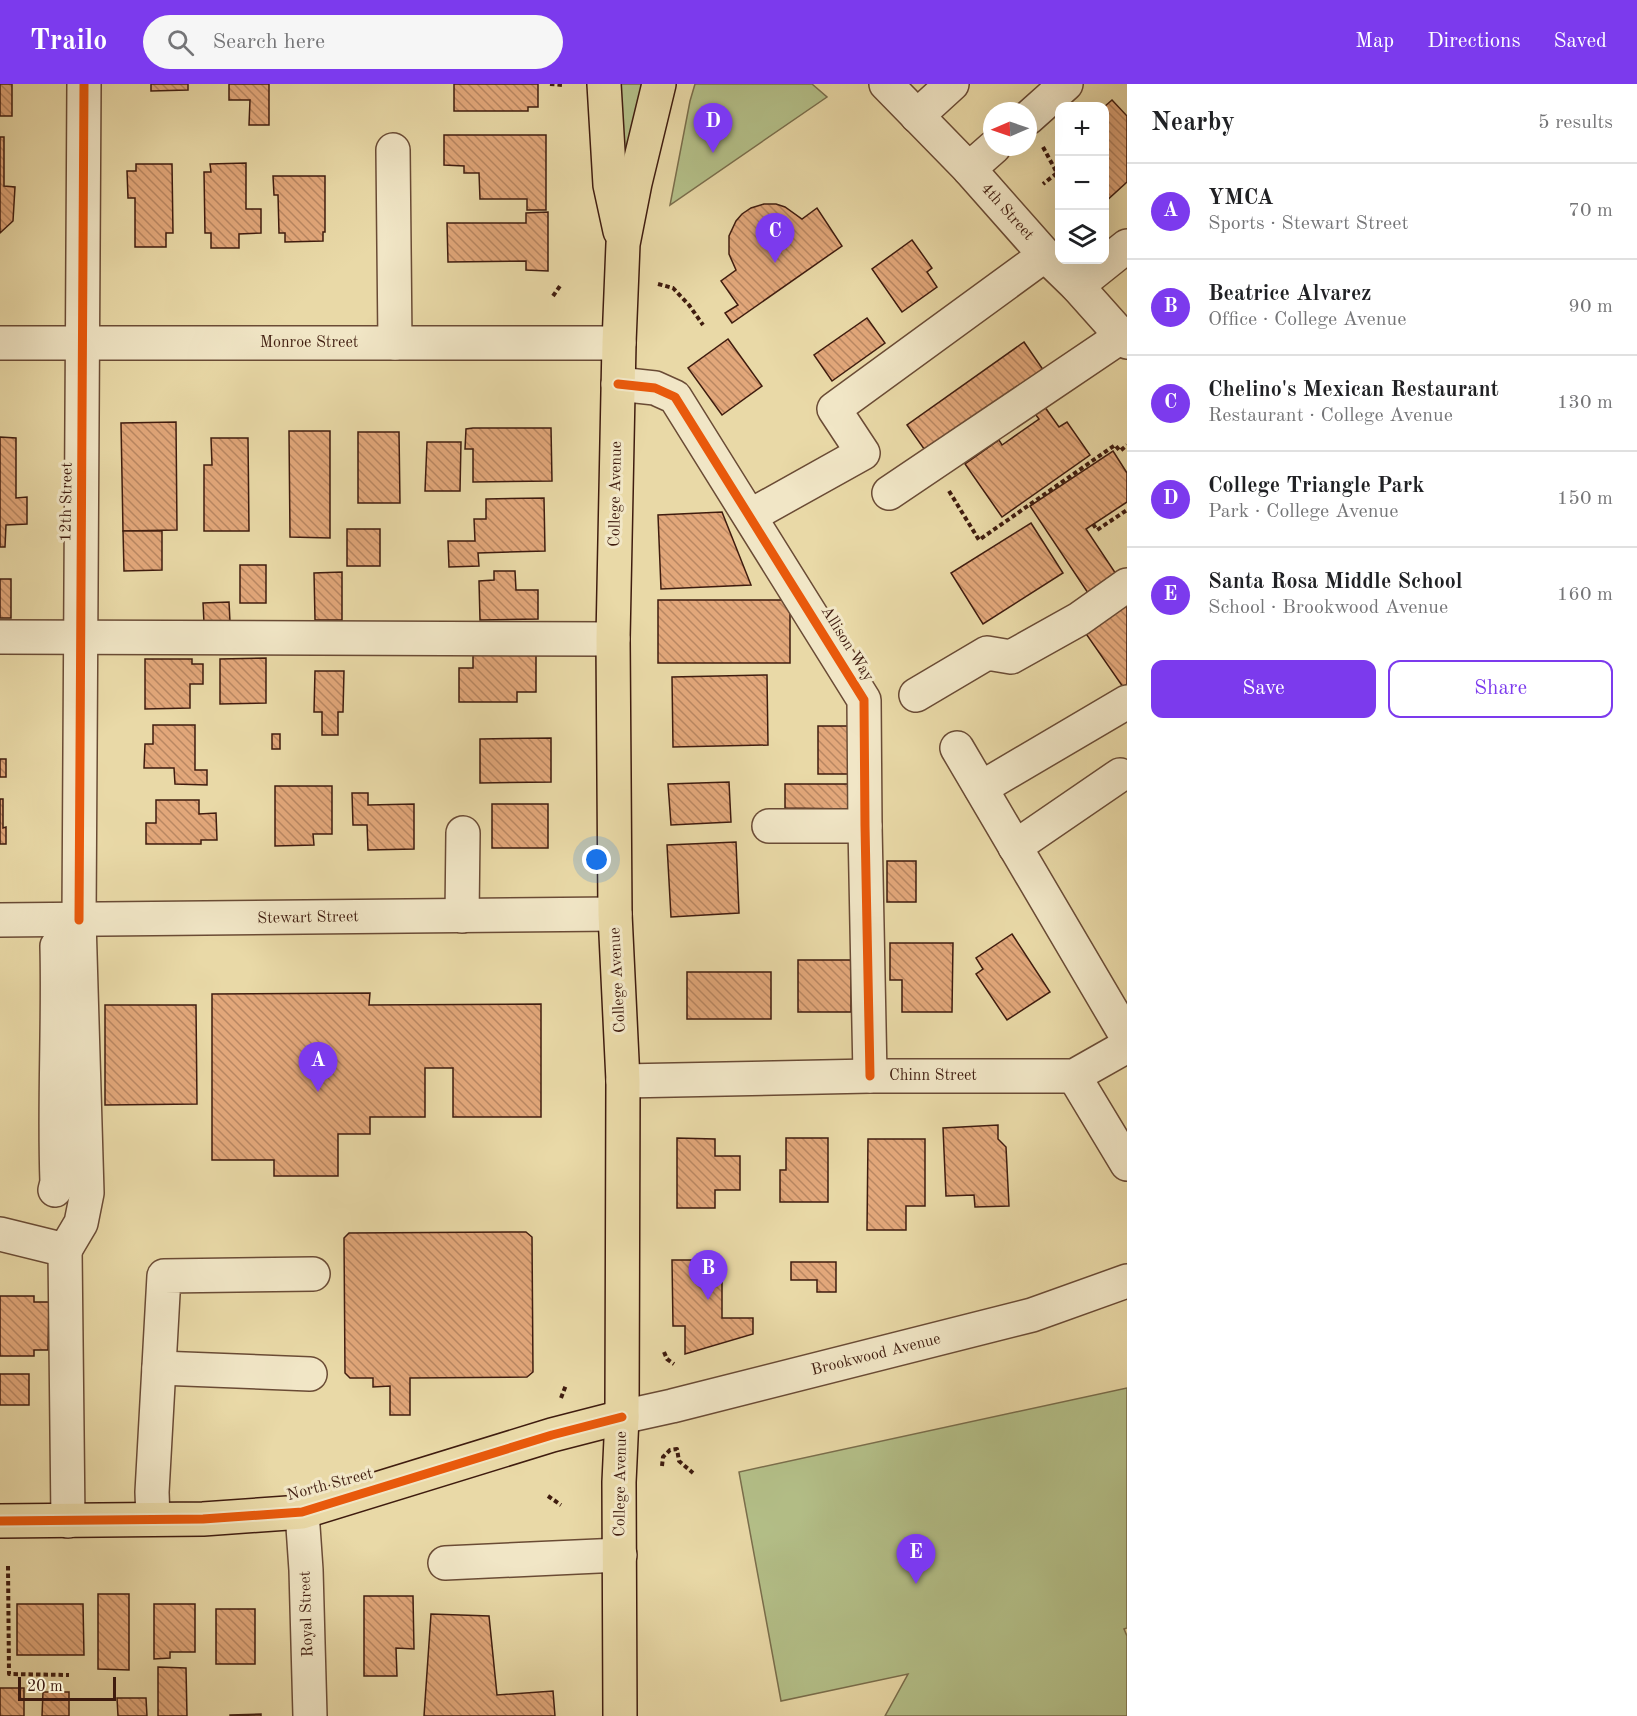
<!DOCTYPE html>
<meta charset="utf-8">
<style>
:root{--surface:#fff;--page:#f6f6f6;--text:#202124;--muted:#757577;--line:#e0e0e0;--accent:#7c3aed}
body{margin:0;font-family:"Old Standard TT",serif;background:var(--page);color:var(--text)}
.controls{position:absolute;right:18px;top:18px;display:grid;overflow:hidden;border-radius:12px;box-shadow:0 6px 24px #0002}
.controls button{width:54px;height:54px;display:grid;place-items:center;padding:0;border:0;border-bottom:2px solid var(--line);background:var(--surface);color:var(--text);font:30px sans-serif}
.compass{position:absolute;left:983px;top:18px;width:54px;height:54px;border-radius:50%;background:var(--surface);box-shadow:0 6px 24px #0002;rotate:268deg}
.scale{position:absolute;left:18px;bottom:15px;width:98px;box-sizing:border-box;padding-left:6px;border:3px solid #3f1c0f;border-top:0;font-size:16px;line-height:21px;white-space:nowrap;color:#3f1c0f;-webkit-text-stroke:4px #f1e6c6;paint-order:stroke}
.you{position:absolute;left:597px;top:776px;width:21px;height:21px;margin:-15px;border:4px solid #fff;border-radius:50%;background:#1a73e8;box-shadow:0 0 0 9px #1a73e833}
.badge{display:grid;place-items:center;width:39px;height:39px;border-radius:50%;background:var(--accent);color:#fff;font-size:20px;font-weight:700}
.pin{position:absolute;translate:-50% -50px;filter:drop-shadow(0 2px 3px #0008)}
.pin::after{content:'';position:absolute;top:32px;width:21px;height:18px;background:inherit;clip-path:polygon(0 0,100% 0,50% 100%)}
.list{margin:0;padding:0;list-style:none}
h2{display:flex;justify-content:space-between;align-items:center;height:78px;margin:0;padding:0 24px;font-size:26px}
h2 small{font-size:20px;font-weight:400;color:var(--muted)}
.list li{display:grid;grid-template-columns:39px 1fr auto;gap:18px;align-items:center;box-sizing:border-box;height:96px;padding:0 24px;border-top:2px solid var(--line)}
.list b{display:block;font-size:22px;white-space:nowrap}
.list p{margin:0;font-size:20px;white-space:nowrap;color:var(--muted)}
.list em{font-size:20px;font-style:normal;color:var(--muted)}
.actions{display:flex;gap:12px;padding:18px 24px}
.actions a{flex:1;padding:14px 0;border:2px solid var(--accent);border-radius:12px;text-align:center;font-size:21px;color:var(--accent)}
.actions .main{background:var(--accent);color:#fff}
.icon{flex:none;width:33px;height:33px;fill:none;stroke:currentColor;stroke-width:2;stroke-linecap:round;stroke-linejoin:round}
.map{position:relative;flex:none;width:1127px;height:1632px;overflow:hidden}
header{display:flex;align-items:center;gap:36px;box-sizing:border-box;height:84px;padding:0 30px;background:var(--accent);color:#fff}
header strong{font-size:28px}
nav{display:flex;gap:33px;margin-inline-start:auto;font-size:21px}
.search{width:420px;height:54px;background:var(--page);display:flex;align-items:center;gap:15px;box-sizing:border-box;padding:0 21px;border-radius:33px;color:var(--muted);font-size:22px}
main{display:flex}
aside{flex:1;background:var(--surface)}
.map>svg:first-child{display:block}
.park{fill:#b4c089;stroke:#7a6e4c;stroke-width:1.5}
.building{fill:url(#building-back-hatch);stroke:#3f1c0f;stroke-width:1.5}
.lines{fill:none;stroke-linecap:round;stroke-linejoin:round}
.minor-casing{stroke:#6a4b35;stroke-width:36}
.major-casing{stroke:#3f1c0f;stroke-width:36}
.path{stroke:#3f1c0f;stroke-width:4;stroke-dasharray:4.5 3;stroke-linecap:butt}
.minor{stroke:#f1e6c6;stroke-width:33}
.major{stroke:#e9d9a7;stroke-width:33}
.cycleway-casing{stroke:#f1e6c6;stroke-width:13}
.cycleway{stroke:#e8590c;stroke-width:9}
.labels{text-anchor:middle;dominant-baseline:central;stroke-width:6;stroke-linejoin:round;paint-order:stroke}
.street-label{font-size:16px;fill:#3f1c0f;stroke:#f1e6c6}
</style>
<header>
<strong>Trailo</strong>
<div class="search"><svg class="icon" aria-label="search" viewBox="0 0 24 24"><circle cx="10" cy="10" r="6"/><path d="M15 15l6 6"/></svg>Search here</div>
<nav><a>Map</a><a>Directions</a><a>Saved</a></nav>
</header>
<main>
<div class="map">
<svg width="1127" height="1632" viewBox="0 0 1127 1632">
<defs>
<pattern id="building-back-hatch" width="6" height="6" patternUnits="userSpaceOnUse" patternTransform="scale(1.5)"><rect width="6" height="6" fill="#e2a77a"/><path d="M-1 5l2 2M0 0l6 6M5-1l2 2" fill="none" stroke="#b98762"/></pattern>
</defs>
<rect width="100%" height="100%" fill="#e9d9a7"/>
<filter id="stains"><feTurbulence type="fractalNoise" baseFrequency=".00333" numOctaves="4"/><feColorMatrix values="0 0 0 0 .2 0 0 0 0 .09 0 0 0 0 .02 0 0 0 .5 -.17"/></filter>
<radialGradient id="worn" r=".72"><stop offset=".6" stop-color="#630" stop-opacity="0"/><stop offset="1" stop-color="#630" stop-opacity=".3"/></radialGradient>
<!-- park -->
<g class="park">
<polygon points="617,0 642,0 625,77"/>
<polygon points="695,0 812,0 827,13 670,121 690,17"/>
<polygon points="1127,1304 1127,1544 1124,1545 1127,1552 1127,1632 885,1632 908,1590 781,1617 739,1388"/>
</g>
<!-- building -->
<g class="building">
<rect x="0" y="0" width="12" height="32"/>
<polygon points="151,0 188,0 188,6 151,7"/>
<polygon points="229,0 269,0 269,41 249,41 250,16 229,16"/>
<polygon points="454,0 538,0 538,23 528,23 528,27 454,27"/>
<polygon points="1112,16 1127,32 1127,98 1104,119 1104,23"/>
<polygon points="444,51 546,51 546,126 527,126 527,115 480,115 479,89 464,89 464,82 444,81"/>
<polygon points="0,53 4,53 4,102 15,103 13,137 0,149"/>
<polygon points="246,79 246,125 261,125 261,149 239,150 239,164 211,164 211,149 205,149 204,88 211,88 210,80"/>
<polygon points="136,80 172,80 173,149 166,149 166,163 135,163 135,114 128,114 127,87 136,87"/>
<polygon points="273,92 325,92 325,148 323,148 323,157 285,158 285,149 279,149 278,111 274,111"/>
<polygon points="764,120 776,120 785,123 802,135 817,124 842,162 732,239 725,229 738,221 721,197 736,186 729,170 729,152 736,137 742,130 751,124"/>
<polygon points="548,128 548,187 526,186 526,177 448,178 447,139 526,139 526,129"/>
<polygon points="912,156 932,184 927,188 937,203 902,228 872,185"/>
<polygon points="867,234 885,259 832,297 814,271"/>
<polygon points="728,255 762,302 722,331 688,284"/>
<polygon points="1024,258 1044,287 927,369 907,341"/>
<polygon points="1042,319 1059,343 1067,338 1090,371 1002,433 965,380 999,356 1002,361 1039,335 1032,326"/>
<polygon points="176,338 177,446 123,447 121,339"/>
<polygon points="473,344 551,344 552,397 473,398 473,365 465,365 466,345"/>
<polygon points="289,347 330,347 330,454 290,453"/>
<polygon points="358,348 399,348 400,419 358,419"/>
<polygon points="0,353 16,354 16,414 27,413 27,440 6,441 5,463 0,463"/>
<polygon points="211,354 248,354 249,447 204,447 204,381 212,381"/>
<polygon points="427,358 461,358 460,407 425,407"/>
<polygon points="1113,367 1127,389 1127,418 1086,445 1120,496 1092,515 1030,422"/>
<polygon points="544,414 545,467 478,469 479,482 449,483 448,457 475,457 474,435 486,435 486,415"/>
<polygon points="722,428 751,501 661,505 658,431"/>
<polygon points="1031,439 1063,489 983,540 951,489"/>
<rect x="347" y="445" width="33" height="37"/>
<polygon points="123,447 162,447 162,486 124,487"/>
<rect x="240" y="481" width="26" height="38"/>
<polygon points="494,487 515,487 516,506 538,506 538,535 480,536 479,497 494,496"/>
<polygon points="342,488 342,536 315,536 314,489"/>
<rect x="0" y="495" width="11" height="39"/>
<polygon points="1127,513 1127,600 1123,603 1082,544"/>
<rect x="658" y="516" width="132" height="63"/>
<polygon points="229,518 230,538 204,539 203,519"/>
<polygon points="473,570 536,570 536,608 517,608 517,618 459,618 459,584 473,584"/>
<polygon points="266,574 266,619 220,620 220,575"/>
<polygon points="145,575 192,575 192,580 203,580 203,600 190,600 190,624 145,625"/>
<polygon points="315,587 344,587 343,628 338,628 338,651 322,651 322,628 314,628"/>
<polygon points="767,591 768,661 673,663 672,593"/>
<polygon points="153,641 195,641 195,686 207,686 207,701 175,700 174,684 144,684 145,660 153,660"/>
<rect x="818" y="642" width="32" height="48"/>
<rect x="272" y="650" width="8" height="15"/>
<polygon points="551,654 551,698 480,699 480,655"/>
<rect x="0" y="675" width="6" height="18"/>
<polygon points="729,698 731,738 671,741 668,700"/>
<polygon points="785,700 849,700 849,725 785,724"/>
<polygon points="275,702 332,702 332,750 313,750 314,761 275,762"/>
<polygon points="352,709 368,709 368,721 414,720 414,765 368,766 367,741 353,741"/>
<polygon points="0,715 3,715 3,744 6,743 6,760 0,760"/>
<polygon points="156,716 199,716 199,730 216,729 217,756 201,756 201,760 146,760 146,739 156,739"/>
<rect x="492" y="720" width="56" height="44"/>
<polygon points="736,758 739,829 671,833 667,761"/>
<rect x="887" y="777" width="29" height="41"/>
<polygon points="1012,850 1050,908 1007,936 976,890 983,885 976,874"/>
<polygon points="890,859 953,859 952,928 902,928 902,896 890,896"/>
<rect x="798" y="876" width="53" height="52"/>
<rect x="687" y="888" width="84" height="47"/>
<polygon points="370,909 369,921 541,920 541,1033 453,1033 453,984 425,984 425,1033 370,1033 370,1050 338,1050 338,1092 274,1092 274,1076 212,1076 212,910"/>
<polygon points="105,921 196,921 197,1020 105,1021"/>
<polygon points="998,1041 998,1055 1006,1063 1009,1122 975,1123 974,1111 946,1112 943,1044"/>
<polygon points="677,1054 715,1055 715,1072 740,1072 740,1106 715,1106 715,1124 677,1124"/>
<polygon points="786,1054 828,1054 828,1118 780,1118 780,1086 786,1086"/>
<polygon points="868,1055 925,1055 925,1122 906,1122 906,1146 867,1146"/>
<polygon points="526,1148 532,1153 533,1288 527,1293 410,1294 410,1331 390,1331 390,1302 373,1303 373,1294 350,1294 345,1289 344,1154 349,1149"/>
<polygon points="672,1176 722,1176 722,1234 753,1234 753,1250 685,1270 685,1242 673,1242"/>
<polygon points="791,1178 836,1178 836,1208 817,1208 817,1196 791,1196"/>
<polygon points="0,1212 34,1212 34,1218 49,1218 48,1266 34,1266 34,1272 0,1272"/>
<rect x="0" y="1290" width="29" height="31"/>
<polygon points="98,1510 129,1510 129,1586 98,1585"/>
<polygon points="364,1512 413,1512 414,1565 396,1564 397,1592 364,1592"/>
<polygon points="17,1520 83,1520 84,1571 17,1571"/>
<polygon points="154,1520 195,1520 195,1568 170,1568 170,1574 154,1575"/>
<rect x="216" y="1525" width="39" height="55"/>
<polygon points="431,1530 489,1532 497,1611 553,1607 555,1632 424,1632"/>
<polygon points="158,1583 186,1584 187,1632 158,1632"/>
<rect x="0" y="1604" width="24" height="28"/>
<polygon points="43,1608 69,1608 69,1632 42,1632"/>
<polygon points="117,1614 146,1614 147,1632 118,1632"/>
<polygon points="261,1630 261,1632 230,1632 230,1631"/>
</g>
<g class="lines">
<!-- minor casing -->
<g class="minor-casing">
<g id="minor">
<polyline points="886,0 969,85 1045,171 1077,202 1127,258"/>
<polyline points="917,32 952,0"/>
<polyline points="1028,34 1066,0"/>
<polyline points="393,66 395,259"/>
<polyline points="969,85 994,63"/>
<polyline points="1077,202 1127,162"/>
<polyline points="0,259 619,259"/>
<polyline points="618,300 655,304 675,313 864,616 865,742 870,992"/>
<polyline points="889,409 1122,252"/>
<polyline points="750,432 863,369 834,325 1045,171"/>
<polyline points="0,553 613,555"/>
<polyline points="916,611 987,569 1011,573 1079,535 1127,501"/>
<polyline points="957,664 1127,953"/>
<polyline points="981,704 1127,618"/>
<polyline points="769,742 865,742"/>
<polyline points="1015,763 1120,691"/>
<polyline points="462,832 463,749"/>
<polyline points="0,836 615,830"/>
<polyline points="1074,992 1127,1080"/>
<polyline points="623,997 870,992 1074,992 1127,962"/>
<path d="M 55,1106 L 57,1098 C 54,1019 59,941 57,862"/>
<polyline points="0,1150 65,1166 68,1437"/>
<polyline points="65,1166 81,1139 87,1109 79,836 84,0"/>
<polyline points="159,1284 310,1290"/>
<polyline points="622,1333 672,1322 1032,1231 1127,1197"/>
<polyline points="302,1428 306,1486 310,1632"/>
<polyline points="153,1435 152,1408 164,1192 313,1190"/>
<polyline points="445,1479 620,1471"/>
</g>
</g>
<!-- major casing -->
<g class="major-casing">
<g id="major">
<polyline points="604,0 610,101 620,147"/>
<polyline points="0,1437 203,1435 302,1428 552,1351 622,1333"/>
<polyline points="620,1632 619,1398 622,1333 623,997 615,830 613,555 619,259 623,160 635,99 659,0"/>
</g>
</g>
<!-- path -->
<g class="path">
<polyline points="550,0 562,1"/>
<polyline points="1043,63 1057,89 1043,100"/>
<polyline points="658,200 673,204 689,221 703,241"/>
<polyline points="553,212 560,202"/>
<polyline points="949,407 979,456 1115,361 1120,367 1127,361"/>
<polyline points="1093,440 1097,446 1127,426"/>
<polyline points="664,1268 667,1275 674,1280"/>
<polyline points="561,1314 566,1301"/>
<polyline points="662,1382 663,1373 670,1366 677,1365 679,1377 693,1389"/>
<polyline points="548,1412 561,1421"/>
<polyline points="8,1482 9,1590 69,1591"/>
</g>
<!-- minor -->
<use href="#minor" class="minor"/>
<!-- major -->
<use href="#major" class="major"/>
<!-- cycleway casing -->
<g class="cycleway-casing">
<g id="cycleway">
<polyline points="618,300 655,304 675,313 864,616 865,742 870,992"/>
<polyline points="79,836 84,0"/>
<polyline points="0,1437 203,1435 302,1428 552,1351 622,1333"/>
</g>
</g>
<!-- cycleway -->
<use href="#cycleway" class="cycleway"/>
</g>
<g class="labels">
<!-- street labels -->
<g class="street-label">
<text transform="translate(1007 128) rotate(48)">4th Street</text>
<text x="309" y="259">Monroe Street</text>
<text transform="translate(616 410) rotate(-89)">College Avenue</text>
<text transform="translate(67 418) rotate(-89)">12th Street</text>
<text transform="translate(847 560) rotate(58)">Allison Way</text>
<text transform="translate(308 834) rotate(-1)">Stewart Street</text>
<text transform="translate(618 896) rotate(-93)">College Avenue</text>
<text x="933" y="992">Chinn Street</text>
<text transform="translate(876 1271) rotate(-14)">Brookwood Avenue</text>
<text transform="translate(621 1400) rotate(-89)">College Avenue</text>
<text transform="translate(330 1401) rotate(-15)">North Street</text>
<text transform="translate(307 1530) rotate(-92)">Royal Street</text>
</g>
</g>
<rect width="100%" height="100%" filter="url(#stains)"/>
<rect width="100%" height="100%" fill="url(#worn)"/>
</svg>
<div class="controls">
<button>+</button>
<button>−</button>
<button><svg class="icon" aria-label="layers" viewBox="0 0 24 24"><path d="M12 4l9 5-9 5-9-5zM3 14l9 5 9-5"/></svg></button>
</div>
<svg class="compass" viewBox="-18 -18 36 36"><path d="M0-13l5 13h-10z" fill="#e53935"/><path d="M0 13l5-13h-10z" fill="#757577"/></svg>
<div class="scale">20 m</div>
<div class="you"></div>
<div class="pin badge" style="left:318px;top:1008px">A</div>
<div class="pin badge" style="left:708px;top:1216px">B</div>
<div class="pin badge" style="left:775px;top:179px">C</div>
<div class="pin badge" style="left:713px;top:69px">D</div>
<div class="pin badge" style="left:916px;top:1500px">E</div>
</div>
<aside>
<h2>Nearby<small>5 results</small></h2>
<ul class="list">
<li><span class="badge">A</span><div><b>YMCA</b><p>Sports · Stewart Street</p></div><em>70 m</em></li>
<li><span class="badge">B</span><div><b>Beatrice Alvarez</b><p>Office · College Avenue</p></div><em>90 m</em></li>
<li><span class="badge">C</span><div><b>Chelino's Mexican Restaurant</b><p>Restaurant · College Avenue</p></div><em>130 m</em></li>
<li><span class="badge">D</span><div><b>College Triangle Park</b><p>Park · College Avenue</p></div><em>150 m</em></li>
<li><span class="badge">E</span><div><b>Santa Rosa Middle School</b><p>School · Brookwood Avenue</p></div><em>160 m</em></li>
</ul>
<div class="actions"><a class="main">Save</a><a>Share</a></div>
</aside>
</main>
